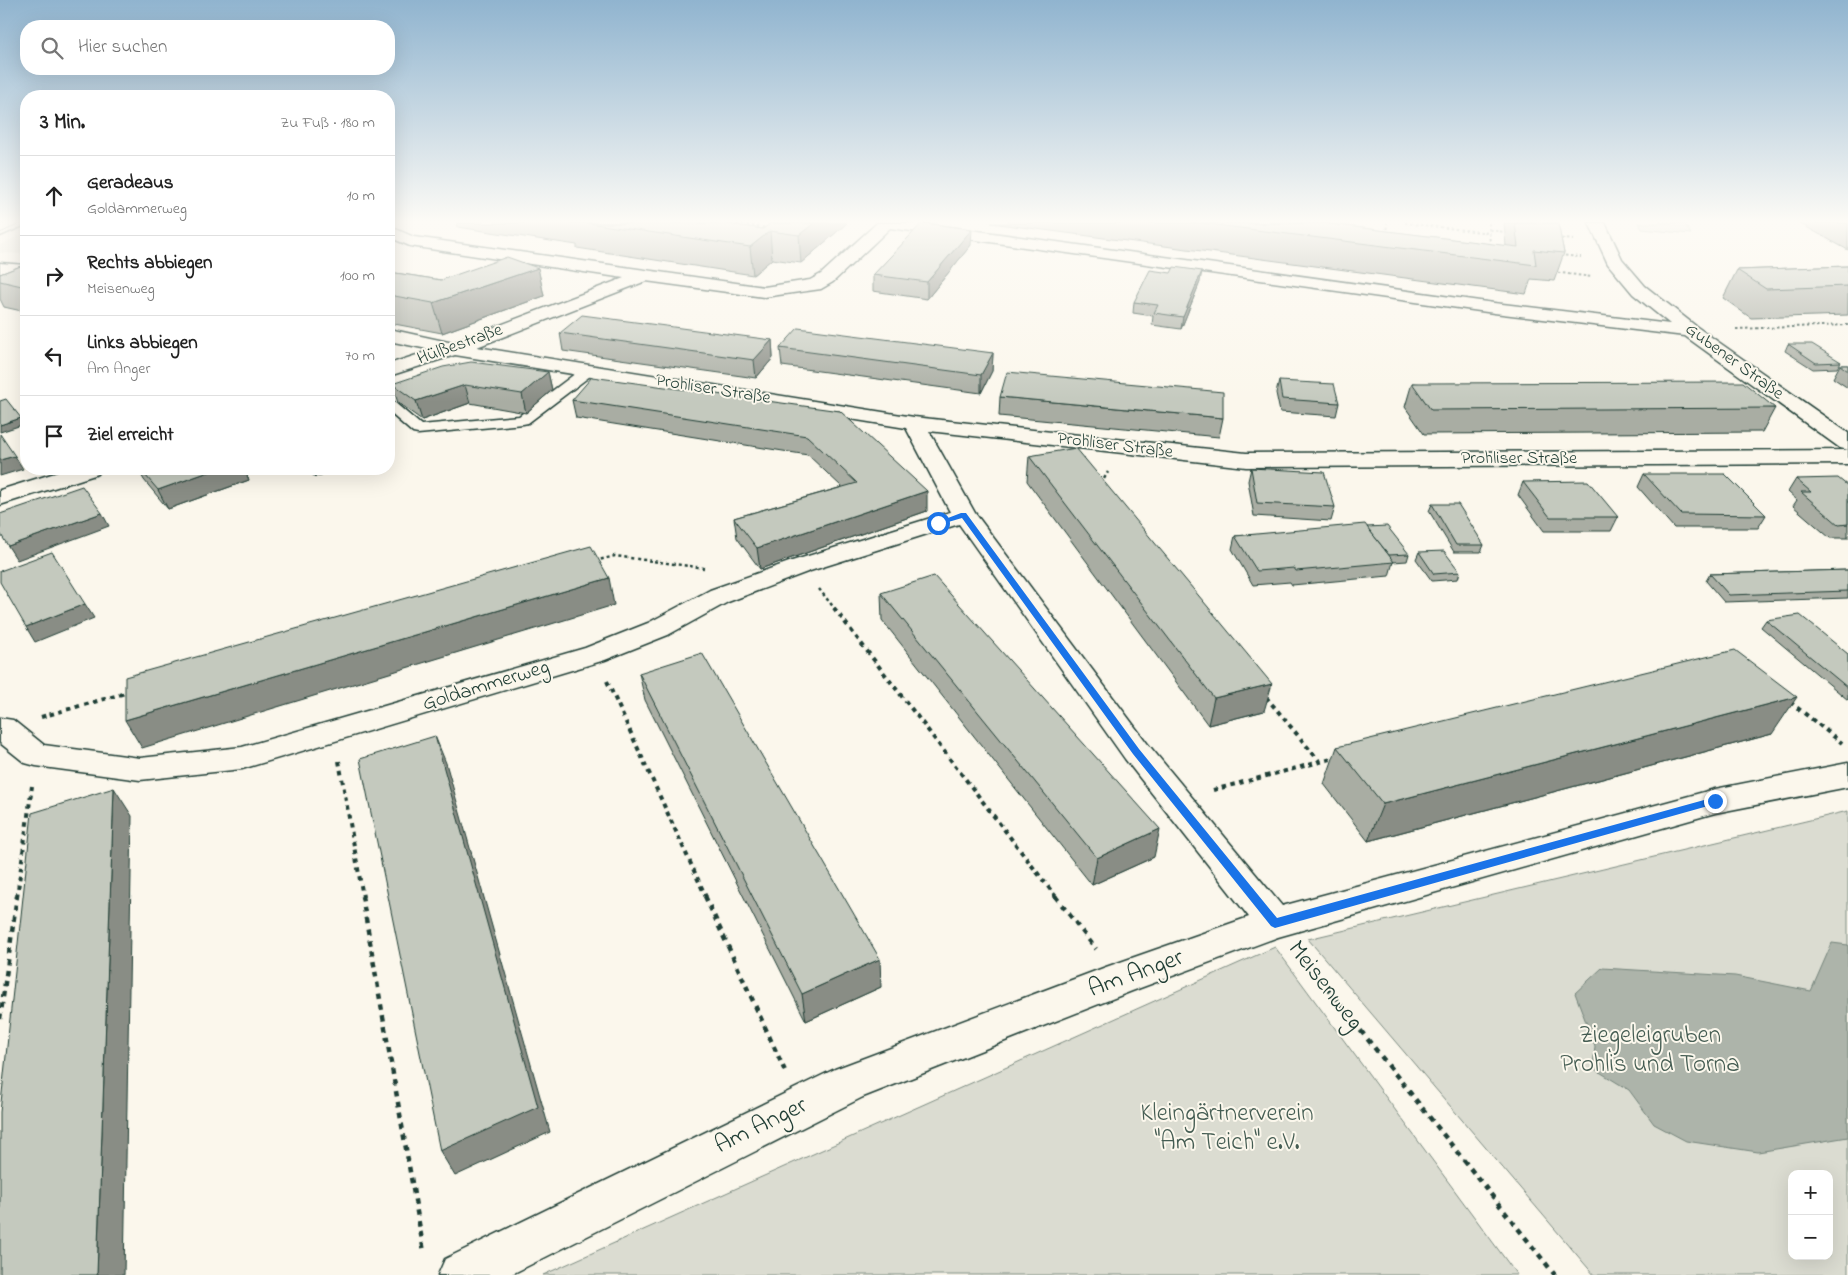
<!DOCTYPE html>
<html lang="de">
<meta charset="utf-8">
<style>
:root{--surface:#fff;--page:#f6f6f6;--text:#222;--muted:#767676;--line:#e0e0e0}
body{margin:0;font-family:"Indie Flower",sans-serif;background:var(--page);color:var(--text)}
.controls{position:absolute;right:15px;bottom:15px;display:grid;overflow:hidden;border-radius:10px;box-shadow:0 5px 20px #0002}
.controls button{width:45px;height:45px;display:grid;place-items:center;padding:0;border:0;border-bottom:1px solid var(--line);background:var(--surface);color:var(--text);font:25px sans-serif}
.stop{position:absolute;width:15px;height:15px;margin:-11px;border:4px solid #1a73e8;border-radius:50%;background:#fff}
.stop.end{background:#1a73e8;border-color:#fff;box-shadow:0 1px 5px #0008}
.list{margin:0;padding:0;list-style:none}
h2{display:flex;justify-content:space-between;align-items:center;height:65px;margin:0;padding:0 20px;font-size:21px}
h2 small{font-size:16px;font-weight:400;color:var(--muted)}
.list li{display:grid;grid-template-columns:32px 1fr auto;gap:15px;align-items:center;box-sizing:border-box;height:80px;padding:0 20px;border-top:1px solid var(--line)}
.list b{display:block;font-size:19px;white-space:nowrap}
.list p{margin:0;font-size:16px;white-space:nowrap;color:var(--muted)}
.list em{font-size:16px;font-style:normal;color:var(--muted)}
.icon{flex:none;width:28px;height:28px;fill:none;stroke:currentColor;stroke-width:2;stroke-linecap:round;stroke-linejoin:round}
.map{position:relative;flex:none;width:1848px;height:1275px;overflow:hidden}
.search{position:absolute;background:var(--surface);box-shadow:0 5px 20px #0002;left:20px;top:20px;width:375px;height:55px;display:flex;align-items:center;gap:12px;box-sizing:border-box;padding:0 18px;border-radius:20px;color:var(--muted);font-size:19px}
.panel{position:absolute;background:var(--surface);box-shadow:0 5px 20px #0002;left:20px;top:90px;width:375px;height:385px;border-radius:20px}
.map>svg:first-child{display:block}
.built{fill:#eae9de}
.green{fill:#dbdcd1;stroke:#7d8c82;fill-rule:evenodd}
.water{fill:#adb4aa;stroke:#74847b}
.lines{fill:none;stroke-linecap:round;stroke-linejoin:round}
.service-casing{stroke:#1f3d34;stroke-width:3}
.minor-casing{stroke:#1f3d34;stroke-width:3}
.tertiary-casing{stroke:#1f3d34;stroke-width:3}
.path-far3{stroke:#1f3d34;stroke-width:2;stroke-dasharray:2.5 2.5;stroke-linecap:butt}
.path-far2{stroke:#1f3d34;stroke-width:2.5;stroke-dasharray:3 3;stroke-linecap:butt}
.path-far1{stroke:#1f3d34;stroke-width:4;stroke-dasharray:4.5 4.5;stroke-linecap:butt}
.path{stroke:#1f3d34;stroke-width:4.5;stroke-dasharray:5.5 5.5;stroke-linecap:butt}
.service{fill:#fbf7ec;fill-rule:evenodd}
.minor{fill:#fbf7ec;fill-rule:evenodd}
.tertiary{fill:#fbf7ec;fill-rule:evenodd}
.tram{stroke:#1f3d34;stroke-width:1}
.wall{fill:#a9ada3;stroke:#1f3d34}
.shaded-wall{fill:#898d85;stroke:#1f3d34}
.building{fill:#c4c9be;stroke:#1f3d34}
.route{fill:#1a73e8}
.labels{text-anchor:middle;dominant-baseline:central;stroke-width:4;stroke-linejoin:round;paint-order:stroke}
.far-street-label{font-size:18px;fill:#1f3d34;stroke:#fbf7ec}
.street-label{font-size:21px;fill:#1f3d34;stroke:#fbf7ec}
.near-street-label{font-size:25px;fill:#1f3d34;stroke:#fbf7ec}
.near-park-label{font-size:25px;fill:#455d53;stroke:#fbf7ec}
</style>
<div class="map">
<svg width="1848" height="1275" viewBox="0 0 1848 1275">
<rect width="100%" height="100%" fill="#fbf7ec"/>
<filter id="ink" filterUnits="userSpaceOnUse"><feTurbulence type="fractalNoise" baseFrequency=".02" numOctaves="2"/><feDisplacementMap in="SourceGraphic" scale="10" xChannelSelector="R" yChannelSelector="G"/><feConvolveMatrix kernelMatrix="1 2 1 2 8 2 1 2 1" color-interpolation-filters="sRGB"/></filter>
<g filter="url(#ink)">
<!-- built -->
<polygon class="built" points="26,232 26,254 0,253 0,245"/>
<!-- green -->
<g class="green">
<polygon points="1639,223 1684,223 1691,234 1642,229"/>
<path d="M 1848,811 L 1848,1275 L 1594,1275 L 1308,939 ZM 1792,1174 L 1829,1174 L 1829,1256 L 1792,1256 Z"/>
<polygon points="1275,947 1517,1275 543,1275"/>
</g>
<!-- water -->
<polygon class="water" points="1832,943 1848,945 1848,1137 1758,1152 1686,1141 1654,1124 1629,1090 1593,1068 1595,1046 1575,993 1602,968 1735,976 1811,991"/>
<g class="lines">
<!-- service casing -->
<g class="service-casing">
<polygon id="service" points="589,366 596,370 594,373 528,423 523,424 418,434 413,433 389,412 389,401 394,402 421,425 519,416 584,367"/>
</g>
<!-- minor casing -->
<g class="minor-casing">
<g id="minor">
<polygon points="877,223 921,223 1494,303 1670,324 1633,294 1608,264 1589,223 1605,223 1622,259 1645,286 1697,327 1848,433 1848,450 1840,448 1685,336 1494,313 890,228 833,282 821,289 764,297 646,281 477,347 914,417 1246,453 1848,450 1848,464 1246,467 929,431 975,513 1147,743 1282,906 1715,789 1848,763 1848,787 1715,813 1278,937 1132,991 863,1097 510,1275 438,1275 445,1259 835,1069 1106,967 1249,917 1125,759 959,524 810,571 728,602 668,635 605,660 242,769 140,780 36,766 25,763 0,743 0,718 13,720 44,745 140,758 242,747 585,648 648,623 710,590 792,561 950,512 906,428 455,355 389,376 389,364 432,350 389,341 389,329 453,343 624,278 410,246 389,237 389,226 414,237 764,287 810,280 821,274"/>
<polygon points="0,263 26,265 26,275 0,273"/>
<polygon points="68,469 101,469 98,474 0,505 0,490"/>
</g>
</g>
<!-- tertiary casing -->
<g class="tertiary-casing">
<polygon id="tertiary" points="5,223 26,223 23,226 0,236 0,225"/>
</g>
<!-- path-far3 -->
<g class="path-far3">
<polyline points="1405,223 1490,233"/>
<polyline points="1489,223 1490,247"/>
<polyline points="742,224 768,228"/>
<polyline points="732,226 742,223"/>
<polyline points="1490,230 1505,232"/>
<polyline points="1386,234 1387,223"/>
<polyline points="1557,238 1573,240"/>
<polyline points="1560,255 1581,257"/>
<polyline points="1553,272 1592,277"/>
<polyline points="1736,329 1848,325"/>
</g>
<!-- path-far2 -->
<g class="path-far2">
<polyline points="1101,484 1108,472"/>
<polyline points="595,561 615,556 704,568"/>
<polyline points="819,589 835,609"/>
</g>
<!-- path-far1 -->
<g class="path-far1">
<polyline points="834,608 1056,897"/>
<polyline points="607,681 706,897"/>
<polyline points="1266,697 1320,762"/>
<polyline points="1790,702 1842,743"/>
<polyline points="41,717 129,692"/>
<polyline points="339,761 363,897"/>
<polyline points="1213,790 1335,758"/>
<polyline points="17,897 32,786"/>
</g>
<!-- path -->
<g class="path">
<polyline points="362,896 424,1252"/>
<polyline points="705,896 785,1071"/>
<polyline points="1055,896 1096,949"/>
<polyline points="1299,953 1555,1275"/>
<polyline points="0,1019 17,896"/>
</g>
<!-- service -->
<use href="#service" class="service"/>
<!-- minor -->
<use href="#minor" class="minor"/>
<!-- tertiary -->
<use href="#tertiary" class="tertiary"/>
<!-- tram -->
<polyline class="tram" points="0,233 22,223"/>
</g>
<!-- wall -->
<g class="wall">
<polygon points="457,223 720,223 763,229 771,223 847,223 801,263 772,259 753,275 577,248 577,245 458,227"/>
<polygon points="991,223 1322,223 1506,246 1504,223 1558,223 1564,253 1554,281 1531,279 1526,294"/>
<polygon points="1799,223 1848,223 1848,250"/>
<polygon points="971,245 927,299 873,291 873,275"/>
<polygon points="26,264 26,312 4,307 0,299 0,274"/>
<polygon points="1848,266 1848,315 1751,318 1723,298 1737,270"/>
<polygon points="538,268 544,296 442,333 389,323 389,272 441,280"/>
<polygon points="1200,282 1181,329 1152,325 1153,316 1133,313 1134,302"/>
<polygon points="560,333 772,340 773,358 756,378 563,351"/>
<polygon points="1788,344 1841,362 1837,368 1813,369 1785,351"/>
<polygon points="780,348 993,353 992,371 981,393 782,366"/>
<polygon points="1840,365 1848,365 1848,388 1833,378"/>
<polygon points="548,372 552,390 526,413 470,403 422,420 398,403 392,384"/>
<polygon points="1279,381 1339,403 1336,416 1280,412 1276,393"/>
<polygon points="1412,383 1775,408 1762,432 1424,434 1405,407"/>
<polygon points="1000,397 1223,418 1219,437 999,416"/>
<polygon points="572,400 840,411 927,511 760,569 737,538 734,518 842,487 808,455 576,418"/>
<polygon points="1029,456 1264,711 1208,725 1027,481"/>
<polygon points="1251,468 1335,507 1331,521 1254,516 1248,481"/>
<polygon points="138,469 244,469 249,480 168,509 144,480"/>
<polygon points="306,469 338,469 315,477"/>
<polygon points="1644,474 1766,515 1758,528 1674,528 1638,487"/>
<polygon points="1796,479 1848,486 1848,538 1830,538 1793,506 1797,500 1788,492"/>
<polygon points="1523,482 1618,517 1611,531 1544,531 1518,495"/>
<polygon points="1432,504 1484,545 1481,552 1454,552 1429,511"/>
<polygon points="1367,527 1409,554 1407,561 1393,562 1389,576 1292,585 1290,582 1253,585 1232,549 1235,536"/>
<polygon points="1419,552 1460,572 1458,579 1432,581 1416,559"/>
<polygon points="1848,570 1848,598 1724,602 1706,581 1710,574"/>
<polygon points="881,593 1154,857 1092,885 882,620"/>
<polygon points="1766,620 1848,654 1848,700 1761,627"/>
<polygon points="639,673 881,987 806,1021 645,700"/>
<polygon points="1772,734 1368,841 1324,784 1337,747"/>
</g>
<!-- shaded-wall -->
<g class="shaded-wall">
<polygon points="814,223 847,223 801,263 799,235"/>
<polygon points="972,229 971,245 927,299 927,282"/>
<polygon points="770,231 772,259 753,275 750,247"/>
<polygon points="538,268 544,296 442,333 433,303"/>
<polygon points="1202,271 1200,282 1181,329 1183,317"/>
<polygon points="772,340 773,358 756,378 754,360"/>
<polygon points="993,353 992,371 981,393 981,375"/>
<polygon points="548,372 552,390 526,413 522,394"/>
<polygon points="465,385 470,403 422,420 416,401"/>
<polygon points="21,418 25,424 0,432 0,425"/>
<polygon points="15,456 23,469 0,476 0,460"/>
<polygon points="217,469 244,469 249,480 168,509 158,490"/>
<polygon points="312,469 338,469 315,477"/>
<polygon points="927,491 927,511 760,569 757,548"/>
<polygon points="102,513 109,526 17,560 8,546"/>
<polygon points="609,578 614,605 142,748 125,720"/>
<polygon points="85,604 94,618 35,642 26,627"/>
<polygon points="1272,684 1264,711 1208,725 1214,698"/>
<polygon points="1797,697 1772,734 1368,841 1383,804"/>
<polygon points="435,736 446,763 550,1132 455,1176 440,1151"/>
<polygon points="114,788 132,816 124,1275 97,1275"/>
<polygon points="1160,829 1154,857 1092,885 1097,858"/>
<polygon points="880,959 881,987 806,1021 802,994"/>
</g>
<!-- building -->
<g class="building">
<polygon points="588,223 720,223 763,229 771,223 814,223 799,235 770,231 750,247"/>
<polygon points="922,223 972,229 927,282 873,275"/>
<polygon points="1200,223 1322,223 1518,247 1515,223 1558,223 1564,253 1534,250 1536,265"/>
<polygon points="507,257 538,268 433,303 389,295 389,272 441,280"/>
<polygon points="26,264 26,287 0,281 0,274"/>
<polygon points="1848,266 1848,286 1766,289 1737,270"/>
<polygon points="1174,267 1202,271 1183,317 1154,313 1158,305 1134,302 1150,270 1171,273"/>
<polygon points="582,315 772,340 754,360 560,333"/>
<polygon points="798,328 993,353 981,375 780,348"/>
<polygon points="1788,344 1812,344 1841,362 1816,363"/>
<polygon points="471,362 548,372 522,394 465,385 416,401 392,384 443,367"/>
<polygon points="1840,365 1848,365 1848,371"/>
<polygon points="1007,372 1223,392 1223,418 1000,397"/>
<polygon points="592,377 840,411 927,491 757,548 734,518 857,483 807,436 572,400"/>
<polygon points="1279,381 1334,384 1339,403 1282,399"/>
<polygon points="1743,382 1775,408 1431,410 1412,383"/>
<polygon points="6,399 21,418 0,425 0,401"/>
<polygon points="0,434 15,456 0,460"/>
<polygon points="1076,448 1272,684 1214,698 1029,456"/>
<polygon points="1251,468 1324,472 1335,507 1257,503"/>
<polygon points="140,469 217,469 158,490"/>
<polygon points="1644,474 1725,474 1766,515 1681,514"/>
<polygon points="1838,478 1848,486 1848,524 1839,525 1801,492 1811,492 1796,479"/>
<polygon points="1588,481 1618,517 1550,517 1523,482"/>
<polygon points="82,486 102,513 8,546 0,533 0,514"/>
<polygon points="1432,504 1458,504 1484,545 1456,545"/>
<polygon points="1365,524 1394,562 1296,571 1294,568 1257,571 1235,536"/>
<polygon points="1387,526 1409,554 1389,555 1367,527"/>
<polygon points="591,546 609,578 125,720 125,677"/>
<polygon points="1444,551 1460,572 1434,574 1419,552"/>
<polygon points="52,552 85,604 26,627 0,582 0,571"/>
<polygon points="1848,570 1848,591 1729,595 1710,574"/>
<polygon points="934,576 1160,829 1097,858 881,593"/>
<polygon points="1800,615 1848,654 1848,688 1766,620"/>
<polygon points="1735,650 1797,697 1383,804 1337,747"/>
<polygon points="702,653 880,959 802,994 639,673"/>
<polygon points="435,736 538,1107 440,1151 360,759"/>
<polygon points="114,788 97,1275 0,1275 0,1112 32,813"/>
</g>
</g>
<!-- sky -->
<linearGradient id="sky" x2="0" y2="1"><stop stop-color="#90b4cf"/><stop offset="0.55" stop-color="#fdfbf6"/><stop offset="1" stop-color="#fdfbf6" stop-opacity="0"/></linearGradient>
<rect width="1848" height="402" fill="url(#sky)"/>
<!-- route -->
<polygon class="route" points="961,513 966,513 1139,749 1277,918 1715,797 1720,801 1715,804 1275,928 1271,926 1133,754 962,518 938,525 935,523"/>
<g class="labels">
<!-- far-street labels -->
<g class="far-street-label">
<text transform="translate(460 345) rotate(-20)">Hülßestraße</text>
<text transform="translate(1734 362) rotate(36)">Gubener Straße</text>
<text transform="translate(713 390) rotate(9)">Prohliser Straße</text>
<text transform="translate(1115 446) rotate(7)">Prohliser Straße</text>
<text x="1519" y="459">Prohliser Straße</text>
</g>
<!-- street labels -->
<g class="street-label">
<text transform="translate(486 686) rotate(-17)">Goldammerweg</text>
</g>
<!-- near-street labels -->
<g class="near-street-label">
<text transform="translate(1136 974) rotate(-20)">Am Anger</text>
<text transform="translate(1325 986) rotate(52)">Meisenweg</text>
<text transform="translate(761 1126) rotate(-26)">Am Anger</text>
</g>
<!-- near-park labels -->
<g class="near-park-label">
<text x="1650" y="1036">Ziegeleigruben<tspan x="1650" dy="29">Prohlis und Torna</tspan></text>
<text x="1227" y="1114">Kleingärtnerverein<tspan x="1227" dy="29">"Am Teich" e.V.</tspan></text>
</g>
</g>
</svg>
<div class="controls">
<button>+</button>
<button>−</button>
</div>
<div class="stop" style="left:938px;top:523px"></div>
<div class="stop end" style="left:1715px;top:801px"></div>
<div class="search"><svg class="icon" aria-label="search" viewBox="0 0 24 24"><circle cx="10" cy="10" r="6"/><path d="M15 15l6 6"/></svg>Hier suchen</div>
<section class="panel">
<h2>3 Min.<small>Zu Fuß · 180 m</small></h2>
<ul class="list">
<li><svg class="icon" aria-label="ahead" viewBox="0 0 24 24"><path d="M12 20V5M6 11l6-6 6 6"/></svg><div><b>Geradeaus</b><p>Goldammerweg</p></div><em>10 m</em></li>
<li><svg class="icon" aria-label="right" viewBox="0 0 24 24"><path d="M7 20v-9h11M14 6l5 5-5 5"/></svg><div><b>Rechts abbiegen</b><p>Meisenweg</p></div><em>100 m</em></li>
<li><svg class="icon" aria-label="left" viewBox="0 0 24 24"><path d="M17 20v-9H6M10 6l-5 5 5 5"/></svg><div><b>Links abbiegen</b><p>Am Anger</p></div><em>70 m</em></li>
<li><svg class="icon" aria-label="arrive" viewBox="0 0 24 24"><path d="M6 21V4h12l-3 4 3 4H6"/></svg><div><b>Ziel erreicht</b></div></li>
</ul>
</section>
</div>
